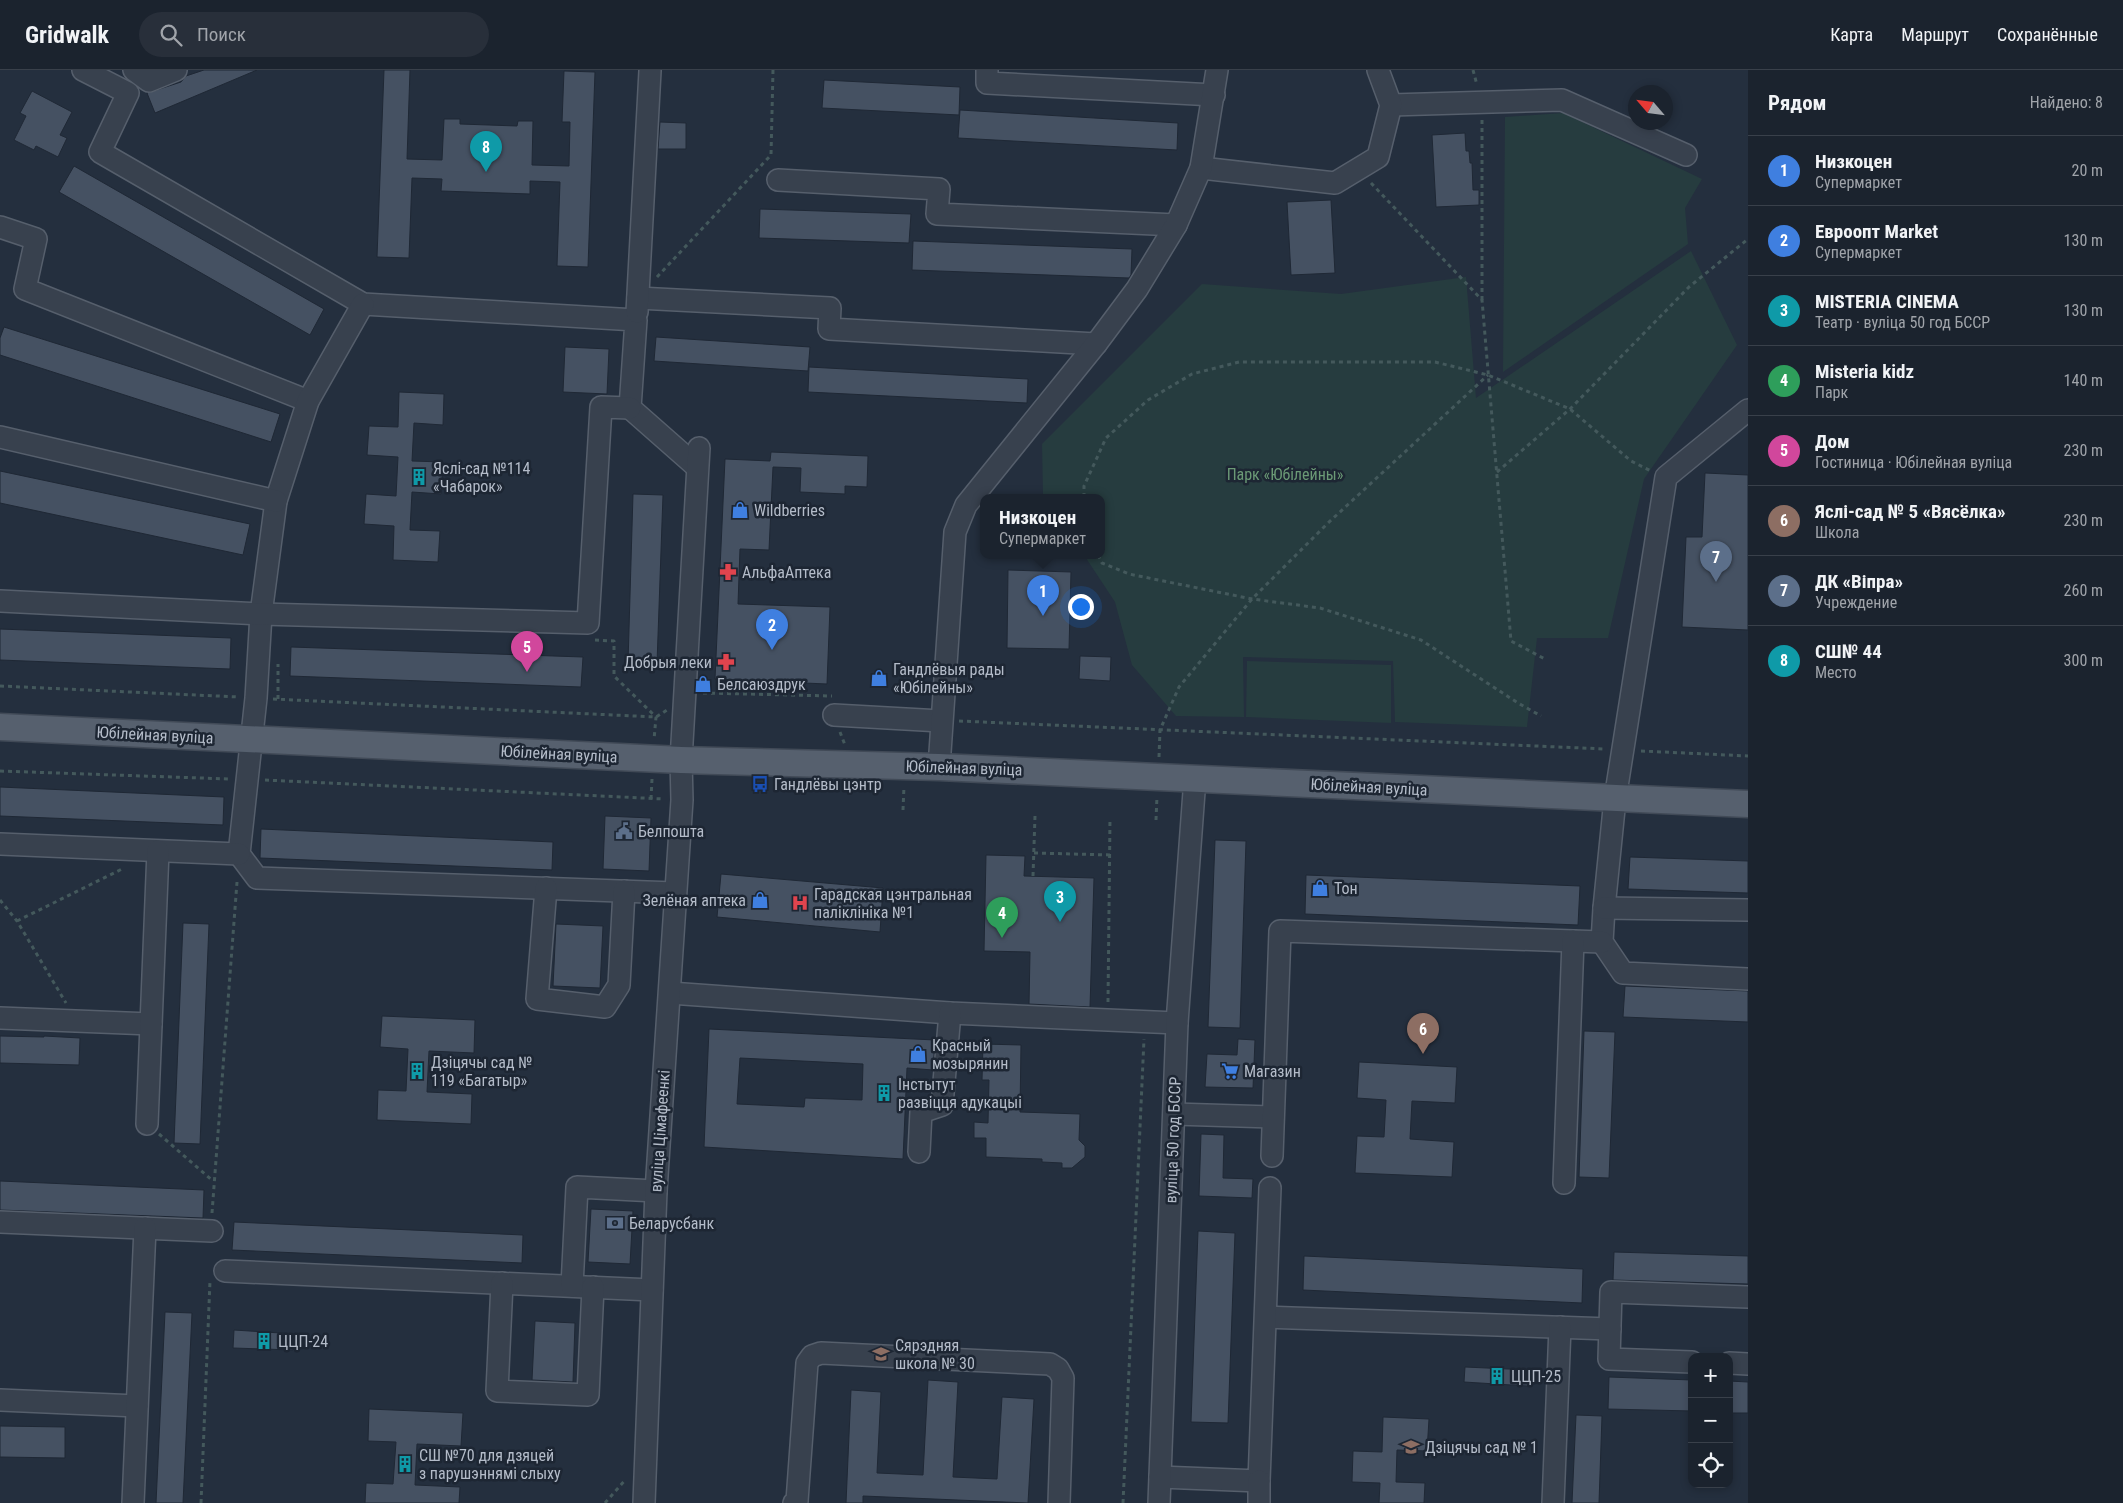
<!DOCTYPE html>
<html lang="ru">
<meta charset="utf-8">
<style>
:root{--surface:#1b232e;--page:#282f3a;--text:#f1f3f6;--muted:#a0a4aa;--line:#39404a;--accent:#b45309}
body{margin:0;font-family:"Roboto Condensed",sans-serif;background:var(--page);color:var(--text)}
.controls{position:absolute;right:15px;bottom:15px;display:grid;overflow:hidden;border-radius:10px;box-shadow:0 2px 8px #0003}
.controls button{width:45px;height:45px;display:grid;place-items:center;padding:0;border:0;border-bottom:1px solid var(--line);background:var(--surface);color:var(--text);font:25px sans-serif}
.compass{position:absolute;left:1628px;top:15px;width:45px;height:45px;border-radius:50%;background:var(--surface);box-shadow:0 2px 8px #0003;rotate:298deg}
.you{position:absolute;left:1080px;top:536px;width:18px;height:18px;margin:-12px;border:4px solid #fff;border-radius:50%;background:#1a73e8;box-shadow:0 0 0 8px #1a73e833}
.badge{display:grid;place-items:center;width:32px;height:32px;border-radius:50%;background:var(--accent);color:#fff;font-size:16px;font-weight:700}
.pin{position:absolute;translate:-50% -41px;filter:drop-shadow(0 1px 2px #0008)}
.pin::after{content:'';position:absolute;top:26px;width:18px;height:15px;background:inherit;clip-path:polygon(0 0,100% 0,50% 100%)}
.popup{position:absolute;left:980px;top:424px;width:125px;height:65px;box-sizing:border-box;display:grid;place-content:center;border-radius:10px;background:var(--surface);filter:drop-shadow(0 1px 4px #0005);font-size:16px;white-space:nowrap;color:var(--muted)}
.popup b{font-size:19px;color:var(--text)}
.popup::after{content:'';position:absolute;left:50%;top:100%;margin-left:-10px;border:10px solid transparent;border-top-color:var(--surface)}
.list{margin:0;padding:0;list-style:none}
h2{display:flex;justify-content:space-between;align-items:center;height:65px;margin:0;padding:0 20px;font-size:21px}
h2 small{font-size:16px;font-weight:400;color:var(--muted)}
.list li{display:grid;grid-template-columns:32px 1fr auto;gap:15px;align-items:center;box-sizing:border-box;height:70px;padding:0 20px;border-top:1px solid var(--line)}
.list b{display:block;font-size:19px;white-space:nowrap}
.list p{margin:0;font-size:16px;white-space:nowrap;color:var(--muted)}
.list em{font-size:16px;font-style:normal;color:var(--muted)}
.icon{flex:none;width:28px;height:28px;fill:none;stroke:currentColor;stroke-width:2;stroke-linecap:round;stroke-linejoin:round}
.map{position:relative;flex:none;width:1748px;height:1433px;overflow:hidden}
header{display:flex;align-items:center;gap:30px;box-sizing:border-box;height:70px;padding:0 25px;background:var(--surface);border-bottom:1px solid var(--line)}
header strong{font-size:24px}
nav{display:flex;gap:28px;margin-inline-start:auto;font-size:18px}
.search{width:350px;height:45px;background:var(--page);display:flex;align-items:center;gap:12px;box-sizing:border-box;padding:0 18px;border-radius:28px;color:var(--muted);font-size:19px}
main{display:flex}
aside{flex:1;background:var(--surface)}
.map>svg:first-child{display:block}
.green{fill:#263c3f}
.building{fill:#455162;stroke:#1f2835;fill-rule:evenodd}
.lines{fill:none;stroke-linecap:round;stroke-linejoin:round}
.minor-casing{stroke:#565f6c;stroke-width:24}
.major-casing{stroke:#414a57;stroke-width:29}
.path{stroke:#44595c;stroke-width:3;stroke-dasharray:4 4;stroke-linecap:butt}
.minor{stroke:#38414e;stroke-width:21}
.major{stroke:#56606e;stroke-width:26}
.labels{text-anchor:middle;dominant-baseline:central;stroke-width:5;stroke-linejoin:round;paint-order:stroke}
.poi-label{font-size:16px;fill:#b4bcc9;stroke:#1d2633;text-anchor:start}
.park-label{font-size:16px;fill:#6b9a76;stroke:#1d2633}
.street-label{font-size:16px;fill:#b4bcc9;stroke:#1d2633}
</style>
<header>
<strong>Gridwalk</strong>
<div class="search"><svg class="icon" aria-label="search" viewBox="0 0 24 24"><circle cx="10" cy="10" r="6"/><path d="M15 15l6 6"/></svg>Поиск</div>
<nav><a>Карта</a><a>Маршрут</a><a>Сохранённые</a></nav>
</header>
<main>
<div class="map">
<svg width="1748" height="1433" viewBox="0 0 1748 1433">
<rect width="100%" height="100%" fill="#242f3e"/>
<!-- green -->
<g class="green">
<polygon points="1563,43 1702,109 1685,138 1688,174 1503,302 1505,47"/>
<polygon points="1691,181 1737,275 1644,409 1608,568 1537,568 1527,657 1395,652 1393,591 1243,587 1244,647 1176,646 1132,595 1115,532 1084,485 1102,485 1102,427 1044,427 1043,425 1042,374 1202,214 1341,224 1466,207 1476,328"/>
<polygon points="1247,591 1391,595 1391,653 1246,647"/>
</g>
<!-- building -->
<g class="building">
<polygon points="204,0 257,0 155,43 147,23 181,12 186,6"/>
<polygon points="384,0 410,0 407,89 442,90 444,49 460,49 460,54 517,56 518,51 533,51 532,95 569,96 570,52 562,52 564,1 595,2 588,197 557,196 560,112 530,111 530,124 441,121 442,109 412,108 409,188 377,187"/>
<polygon points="824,10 960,17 959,45 822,38"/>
<polygon points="32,21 72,42 60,65 67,68 58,87 36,76 34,80 14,70 26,46 20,43"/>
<polygon points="960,40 1178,53 1177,80 958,68"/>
<polygon points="660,52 686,53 686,79 658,79"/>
<polygon points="1465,63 1466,81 1469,81 1470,93 1472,93 1473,120 1479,120 1479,135 1436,137 1432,65"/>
<polygon points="74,96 324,239 310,265 59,122"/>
<polygon points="1331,130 1335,203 1291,205 1287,132"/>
<polygon points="760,139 911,144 909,173 759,168"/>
<polygon points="913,171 1132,179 1131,205 1129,208 912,200"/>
<polygon points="4,257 280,344 271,372 0,285 0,268"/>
<polygon points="656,267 810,277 808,301 654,291"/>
<polygon points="565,277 609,279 607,324 563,322"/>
<polygon points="809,297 1028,309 1027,333 808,322"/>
<polygon points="399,322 444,324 443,355 414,353 412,391 443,392 441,424 412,422 410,460 440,461 438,492 393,490 394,456 364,454 366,424 396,426 398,387 367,385 369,356 398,357"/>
<polygon points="771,382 868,386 867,417 845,416 845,424 800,422 801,398 773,397 769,480 740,479 738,534 830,537 827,614 715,609 725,389 770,391"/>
<polygon points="0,401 250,454 243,485 0,433"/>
<polygon points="1705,403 1748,405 1748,560 1682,557 1686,467 1702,467"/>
<polygon points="633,424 663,425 657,594 628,593"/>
<polygon points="1008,500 1071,502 1069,579 1007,578"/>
<polygon points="0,559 231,568 230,599 0,590"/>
<polygon points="291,577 583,587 581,617 290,606"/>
<polygon points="1080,586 1111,587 1110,611 1079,609"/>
<polygon points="0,717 224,727 223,755 0,746"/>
<polygon points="605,746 651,748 649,801 603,799"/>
<polygon points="261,759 553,772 552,800 260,788"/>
<polygon points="1215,770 1246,771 1240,958 1208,957"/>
<polygon points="986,785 1025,786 1024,806 1094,808 1090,937 1029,934 1030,882 984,881"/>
<polygon points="1630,787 1748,791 1748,823 1628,819"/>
<polygon points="721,804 883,818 880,862 717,847"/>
<polygon points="1306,805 1580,816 1578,855 1305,844"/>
<polygon points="183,853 209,854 200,1074 174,1073"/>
<polygon points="556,854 603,856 600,918 553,916"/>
<polygon points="1625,916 1748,921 1748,952 1623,947"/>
<polygon points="382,946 475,950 474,983 429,981 427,1022 472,1024 471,1054 377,1050 378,1020 406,1021 408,979 380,977"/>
<path d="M 709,959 L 935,970 L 933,1000 L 907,998 L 903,1089 L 704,1077 ZM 740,988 L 863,994 L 862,1030 L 805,1028 L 804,1037 L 737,1034 Z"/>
<polygon points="1584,961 1615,962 1609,1108 1579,1107"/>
<polygon points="0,966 44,967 44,966 80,968 79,995 0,993"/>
<polygon points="1238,969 1255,970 1253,1018 1205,1017 1207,984 1237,985"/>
<polygon points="983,974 1021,975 1020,1042 1080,1044 1079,1070 1085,1076 1085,1087 1072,1098 1062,1098 1062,1093 1042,1092 1042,1089 986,1087 986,1068 974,1068 974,1052 988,1053 989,1010 982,1010"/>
<polygon points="1359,992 1457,997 1455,1033 1412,1031 1410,1069 1454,1072 1452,1107 1355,1103 1357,1066 1384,1067 1386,1030 1357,1028"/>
<polygon points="1201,1064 1224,1065 1223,1108 1253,1109 1252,1128 1199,1126"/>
<polygon points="0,1111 204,1120 203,1148 0,1140"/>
<polygon points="591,1139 633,1141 630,1194 588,1192"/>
<polygon points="234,1152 523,1165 522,1193 232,1180"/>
<polygon points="1198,1161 1235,1163 1228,1353 1191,1352"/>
<polygon points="1614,1182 1748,1186 1748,1214 1613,1210"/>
<polygon points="1304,1186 1583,1199 1582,1233 1303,1220"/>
<polygon points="165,1242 192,1243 183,1433 156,1433"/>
<polygon points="535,1251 575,1253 573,1312 532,1310"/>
<polygon points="234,1260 296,1264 293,1280 233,1278"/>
<polygon points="1465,1297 1530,1300 1528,1316 1464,1312"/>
<polygon points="1609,1307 1692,1310 1692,1341 1608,1339"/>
<polygon points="928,1310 958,1312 953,1407 997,1409 1002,1327 1034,1329 1028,1433 863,1426 863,1433 846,1433 851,1320 881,1322 877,1403 923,1405"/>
<polygon points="1729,1311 1748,1312 1748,1343 1729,1343"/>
<polygon points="369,1339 463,1343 461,1376 417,1374 415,1415 460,1417 459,1433 365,1433 366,1413 393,1414 396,1372 368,1371"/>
<polygon points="1576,1345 1602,1346 1599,1433 1572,1433"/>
<polygon points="1383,1347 1429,1349 1427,1381 1397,1380 1396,1412 1425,1413 1424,1433 1379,1433 1380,1413 1352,1412 1353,1381 1382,1382"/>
<polygon points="0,1356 65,1357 65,1388 0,1387"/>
</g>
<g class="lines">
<!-- minor casing -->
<g class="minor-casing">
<g id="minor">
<polyline points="83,0 128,23 100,82 363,234 636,250 630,338 697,397"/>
<polyline points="134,0 149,11 176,0"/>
<polyline points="987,0 987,13 1214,25"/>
<polyline points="1391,35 1562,30 1686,85"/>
<polyline points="1201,98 1335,113 1378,87 1391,35 1378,0"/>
<polyline points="778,110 939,119 937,144 1176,155"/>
<polyline points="0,157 36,169 25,219 308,331"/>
<polyline points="638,228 830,238 829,259 1096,274"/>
<polyline points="363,234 308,331 276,431 261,544 256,628 239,784 257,808 675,823"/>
<polyline points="637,242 650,1"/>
<polyline points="1748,340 1666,407 1615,729 1604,838 1602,872 1623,903 1748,909"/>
<polyline points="0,367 276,431"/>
<polyline points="0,531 261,544 588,553 601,337 630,338"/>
<polyline points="834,645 941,651"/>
<polyline points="939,697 955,462 966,435 1096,274 1137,219 1176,155 1201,98 1217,0"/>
<polyline points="0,774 239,784"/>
<polyline points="546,818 537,929 605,937 619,915 624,821"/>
<polyline points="1604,838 1748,840"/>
<polyline points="670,923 950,943 1177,953"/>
<polyline points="0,948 151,954"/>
<polyline points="1174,1044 1273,1047"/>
<polyline points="147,1054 158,781"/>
<polyline points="919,1082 921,1042 942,1035 950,943"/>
<polyline points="1272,1086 1280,861 1602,872"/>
<polyline points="1564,1113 1573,871"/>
<polyline points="0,1152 212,1161"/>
<polyline points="225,1201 652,1220"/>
<polyline points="502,1213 497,1321 588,1325 593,1217"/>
<polyline points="572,1216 577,1117 656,1121"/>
<polyline points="1266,1247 1610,1259"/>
<polyline points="1692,1292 1609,1289 1611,1222 1748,1227"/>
<polyline points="1729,1293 1748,1294"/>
<polyline points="0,1330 137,1336"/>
<polyline points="1160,1407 1259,1411 1270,1118"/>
<polyline points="133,1433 145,1158"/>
<polyline points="644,1433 656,1121 682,730 681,690 699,378"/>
<polyline points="794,1433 797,1431 807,1293 812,1286 821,1283 1050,1294 1058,1299 1063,1308 1059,1433"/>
<polyline points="1159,1433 1177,953 1195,708"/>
<polyline points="1259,1433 1259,1411"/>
<polyline points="1553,1433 1560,1257"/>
</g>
</g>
<!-- major casing -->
<g class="major-casing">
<polyline id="major" points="0,657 681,690 939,697 1748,734"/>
</g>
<!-- path -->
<g class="path">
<polyline points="1473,0 1477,15"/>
<polyline points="1371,113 1482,230 1511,571 1545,589"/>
<polyline points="657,207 771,85 773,0"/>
<polyline points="1482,230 1482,48"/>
<polyline points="1497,402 1570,339 1689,217 1748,169"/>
<polyline points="1084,427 1084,416 1106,368 1148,330 1192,304 1239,292 1435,292 1488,305 1570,339 1631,391 1651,401"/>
<polyline points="1098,485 1102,493 1129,504 1252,529 1320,538 1421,570 1518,633 1541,646"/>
<polyline points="595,570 614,571 614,606 656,647 654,670"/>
<polyline points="0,616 239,627"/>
<polyline points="703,623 832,626"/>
<polyline points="273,629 656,647 667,640"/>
<polyline points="278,629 278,594"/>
<polyline points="959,651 1605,679"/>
<polyline points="840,662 845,675"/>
<polyline points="1641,681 1748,686"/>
<polyline points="1159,687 1160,660 1179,617 1252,529 1328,453 1488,305"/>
<polyline points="0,701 229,709"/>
<polyline points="265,710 664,729"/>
<polyline points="651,729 652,709"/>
<polyline points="903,740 904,716"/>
<polyline points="1156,750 1157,726"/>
<polyline points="1034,783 1111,785"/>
<polyline points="1033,806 1035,746"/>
<polyline points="0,830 17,851 66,933"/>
<polyline points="17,851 124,798"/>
<polyline points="1108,932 1110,748"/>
<polyline points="159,1064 213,1111"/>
<polyline points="212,1143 237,812"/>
<polyline points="201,1433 210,1211"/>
<polyline points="605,1433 626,1409"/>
<polyline points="1123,1433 1144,969"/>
</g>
<!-- minor -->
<use href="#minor" class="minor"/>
<!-- major -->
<use href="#major" class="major"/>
</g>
<!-- icons -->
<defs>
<g id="building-bare" transform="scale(1.35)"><path d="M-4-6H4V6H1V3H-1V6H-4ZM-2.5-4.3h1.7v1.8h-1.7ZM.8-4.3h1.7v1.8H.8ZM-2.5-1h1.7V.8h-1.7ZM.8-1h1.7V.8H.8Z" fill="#0f9aa8" stroke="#1d2633" stroke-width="2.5" paint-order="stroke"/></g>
<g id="shop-bare" transform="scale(1.35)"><path d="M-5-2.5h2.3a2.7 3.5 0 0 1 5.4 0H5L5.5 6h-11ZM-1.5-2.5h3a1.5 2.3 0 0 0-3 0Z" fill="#3f7fe0" stroke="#1d2633" stroke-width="2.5" paint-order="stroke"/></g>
<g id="pharmacy-bare" transform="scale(1.35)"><path d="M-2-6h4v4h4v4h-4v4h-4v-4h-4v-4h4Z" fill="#e0444e" stroke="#1d2633" stroke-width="2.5" paint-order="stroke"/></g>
<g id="bus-bare" transform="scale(1.35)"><path d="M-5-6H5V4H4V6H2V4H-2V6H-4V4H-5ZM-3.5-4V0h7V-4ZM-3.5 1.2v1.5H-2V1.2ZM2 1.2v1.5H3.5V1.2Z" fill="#1a4fb4" stroke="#1d2633" stroke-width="2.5" paint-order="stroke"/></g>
<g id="civic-bare" transform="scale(1.35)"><path d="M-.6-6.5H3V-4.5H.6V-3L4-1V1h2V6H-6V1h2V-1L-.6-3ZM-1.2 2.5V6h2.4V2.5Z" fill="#5c6f8a" stroke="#1d2633" stroke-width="2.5" paint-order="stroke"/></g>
<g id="hospital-bare" transform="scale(1.35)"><path d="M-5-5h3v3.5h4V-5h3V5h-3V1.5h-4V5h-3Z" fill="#e0444e" stroke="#1d2633" stroke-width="2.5" paint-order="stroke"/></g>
<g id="supermarket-bare" transform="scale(1.35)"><path d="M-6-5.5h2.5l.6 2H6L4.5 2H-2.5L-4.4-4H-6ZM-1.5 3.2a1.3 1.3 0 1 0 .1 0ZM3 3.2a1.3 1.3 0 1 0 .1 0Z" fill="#3f7fe0" stroke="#1d2633" stroke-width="2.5" paint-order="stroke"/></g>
<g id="bank-bare" transform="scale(1.35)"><path d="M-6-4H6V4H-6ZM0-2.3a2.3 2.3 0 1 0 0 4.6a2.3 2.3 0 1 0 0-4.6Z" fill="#5c6f8a" stroke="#1d2633" stroke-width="2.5" paint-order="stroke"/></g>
<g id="school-bare" transform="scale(1.35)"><path d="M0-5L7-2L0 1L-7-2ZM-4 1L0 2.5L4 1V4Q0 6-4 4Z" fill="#8d6e63" stroke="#1d2633" stroke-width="2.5" paint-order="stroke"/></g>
</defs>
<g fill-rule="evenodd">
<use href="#building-bare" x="419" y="407"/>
<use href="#shop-bare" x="740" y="440"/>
<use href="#pharmacy-bare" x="728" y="502"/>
<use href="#pharmacy-bare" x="726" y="592"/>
<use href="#shop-bare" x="879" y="608"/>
<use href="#shop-bare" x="703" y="614"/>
<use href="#bus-bare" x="760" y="714"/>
<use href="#civic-bare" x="624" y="761"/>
<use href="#shop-bare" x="1320" y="818"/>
<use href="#shop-bare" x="760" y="830"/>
<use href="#hospital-bare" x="800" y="833"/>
<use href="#shop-bare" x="918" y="984"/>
<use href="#building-bare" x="417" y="1001"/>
<use href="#supermarket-bare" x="1230" y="1001"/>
<use href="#building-bare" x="884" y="1023"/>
<use href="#bank-bare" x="615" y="1153"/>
<use href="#building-bare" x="264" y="1271"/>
<use href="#school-bare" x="881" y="1284"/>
<use href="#building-bare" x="1497" y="1306"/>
<use href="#school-bare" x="1411" y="1377"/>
<use href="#building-bare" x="405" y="1394"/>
</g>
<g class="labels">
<!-- poi labels -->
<g class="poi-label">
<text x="433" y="398">Яслі-сад №114<tspan x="433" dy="18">«Чабарок»</tspan></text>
<text x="754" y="440">Wildberries</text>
<text x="742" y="502">АльфаАптека</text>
<text x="712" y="592" text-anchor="end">Добрыя леки</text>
<text x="893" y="599">Гандлёвыя рады<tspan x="893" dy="18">«Юбілейны»</tspan></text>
<text x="717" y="614">Белсаюздрук</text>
<text x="774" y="714">Гандлёвы цэнтр</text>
<text x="638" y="761">Белпошта</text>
<text x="1334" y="818">Тон</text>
<text x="814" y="824">Гарадская цэнтральная<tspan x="814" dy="18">паліклініка №1</tspan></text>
<text x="746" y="830" text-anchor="end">Зелёная аптека</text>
<text x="932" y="975">Красный<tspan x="932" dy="18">мозырянин</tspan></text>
<text x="431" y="992">Дзіцячы сад №<tspan x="431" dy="18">119 «Багатыр»</tspan></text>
<text x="1244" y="1001">Магазин</text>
<text x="898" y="1014">Інстытут<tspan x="898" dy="18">развіцця адукацыі</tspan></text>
<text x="629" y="1153">Беларусбанк</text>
<text x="278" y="1271">ЦЦП-24</text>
<text x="895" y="1275">Сярэдняя<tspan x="895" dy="18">школа № 30</tspan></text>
<text x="1511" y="1306">ЦЦП-25</text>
<text x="1425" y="1377">Дзіцячы сад № 1</text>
<text x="419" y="1385">СШ №70 для дзяцей<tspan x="419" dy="18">з парушэннямі слыху</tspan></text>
</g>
<!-- park labels -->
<g class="park-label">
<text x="1285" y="404">Парк «Юбілейны»</text>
</g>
<!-- street labels -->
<g class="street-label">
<text transform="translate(155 665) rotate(3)">Юбілейная вуліца</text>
<text transform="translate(559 684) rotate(3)">Юбілейная вуліца</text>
<text transform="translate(964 698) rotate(2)">Юбілейная вуліца</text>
<text transform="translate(1369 717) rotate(3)">Юбілейная вуліца</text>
<text transform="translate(660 1061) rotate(-86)">вуліца Цімафеенкі</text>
<text transform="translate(1173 1070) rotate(-88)">вуліца 50 год БССР</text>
</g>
</g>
</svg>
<div class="controls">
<button>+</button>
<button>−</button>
<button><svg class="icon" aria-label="locate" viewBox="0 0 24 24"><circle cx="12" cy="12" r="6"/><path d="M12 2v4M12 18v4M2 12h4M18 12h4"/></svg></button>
</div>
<svg class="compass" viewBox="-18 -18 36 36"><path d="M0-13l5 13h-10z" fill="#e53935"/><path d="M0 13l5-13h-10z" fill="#a0a4aa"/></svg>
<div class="you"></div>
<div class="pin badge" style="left:1043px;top:546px;background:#3f7fe0">1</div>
<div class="popup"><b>Низкоцен</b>Супермаркет</div>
<div class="pin badge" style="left:772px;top:580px;background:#3f7fe0">2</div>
<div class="pin badge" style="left:1060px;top:852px;background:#0f9aa8">3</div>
<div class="pin badge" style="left:1002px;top:868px;background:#2e9e5b">4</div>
<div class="pin badge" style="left:527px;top:602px;background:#d1479c">5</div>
<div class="pin badge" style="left:1423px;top:984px;background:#8d6e63">6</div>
<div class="pin badge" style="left:1716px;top:512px;background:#5c6f8a">7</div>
<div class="pin badge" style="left:486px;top:102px;background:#0f9aa8">8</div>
</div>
<aside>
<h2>Рядом<small>Найдено: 8</small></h2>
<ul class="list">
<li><span class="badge" style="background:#3f7fe0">1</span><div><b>Низкоцен</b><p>Супермаркет</p></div><em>20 m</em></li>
<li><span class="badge" style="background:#3f7fe0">2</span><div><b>Евроопт Market</b><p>Супермаркет</p></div><em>130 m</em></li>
<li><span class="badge" style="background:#0f9aa8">3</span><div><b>MISTERIA CINEMA</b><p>Театр · вуліца 50 год БССР</p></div><em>130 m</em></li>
<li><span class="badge" style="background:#2e9e5b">4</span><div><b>Misteria kidz</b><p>Парк</p></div><em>140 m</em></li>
<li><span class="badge" style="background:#d1479c">5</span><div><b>Дом</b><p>Гостиница · Юбілейная вуліца</p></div><em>230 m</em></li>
<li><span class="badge" style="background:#8d6e63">6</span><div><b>Яслі-сад № 5 «Вясёлка»</b><p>Школа</p></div><em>230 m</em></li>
<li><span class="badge" style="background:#5c6f8a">7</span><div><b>ДК «Віпра»</b><p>Учреждение</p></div><em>260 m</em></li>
<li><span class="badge" style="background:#0f9aa8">8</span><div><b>СШ№ 44</b><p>Место</p></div><em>300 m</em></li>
</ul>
</aside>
</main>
